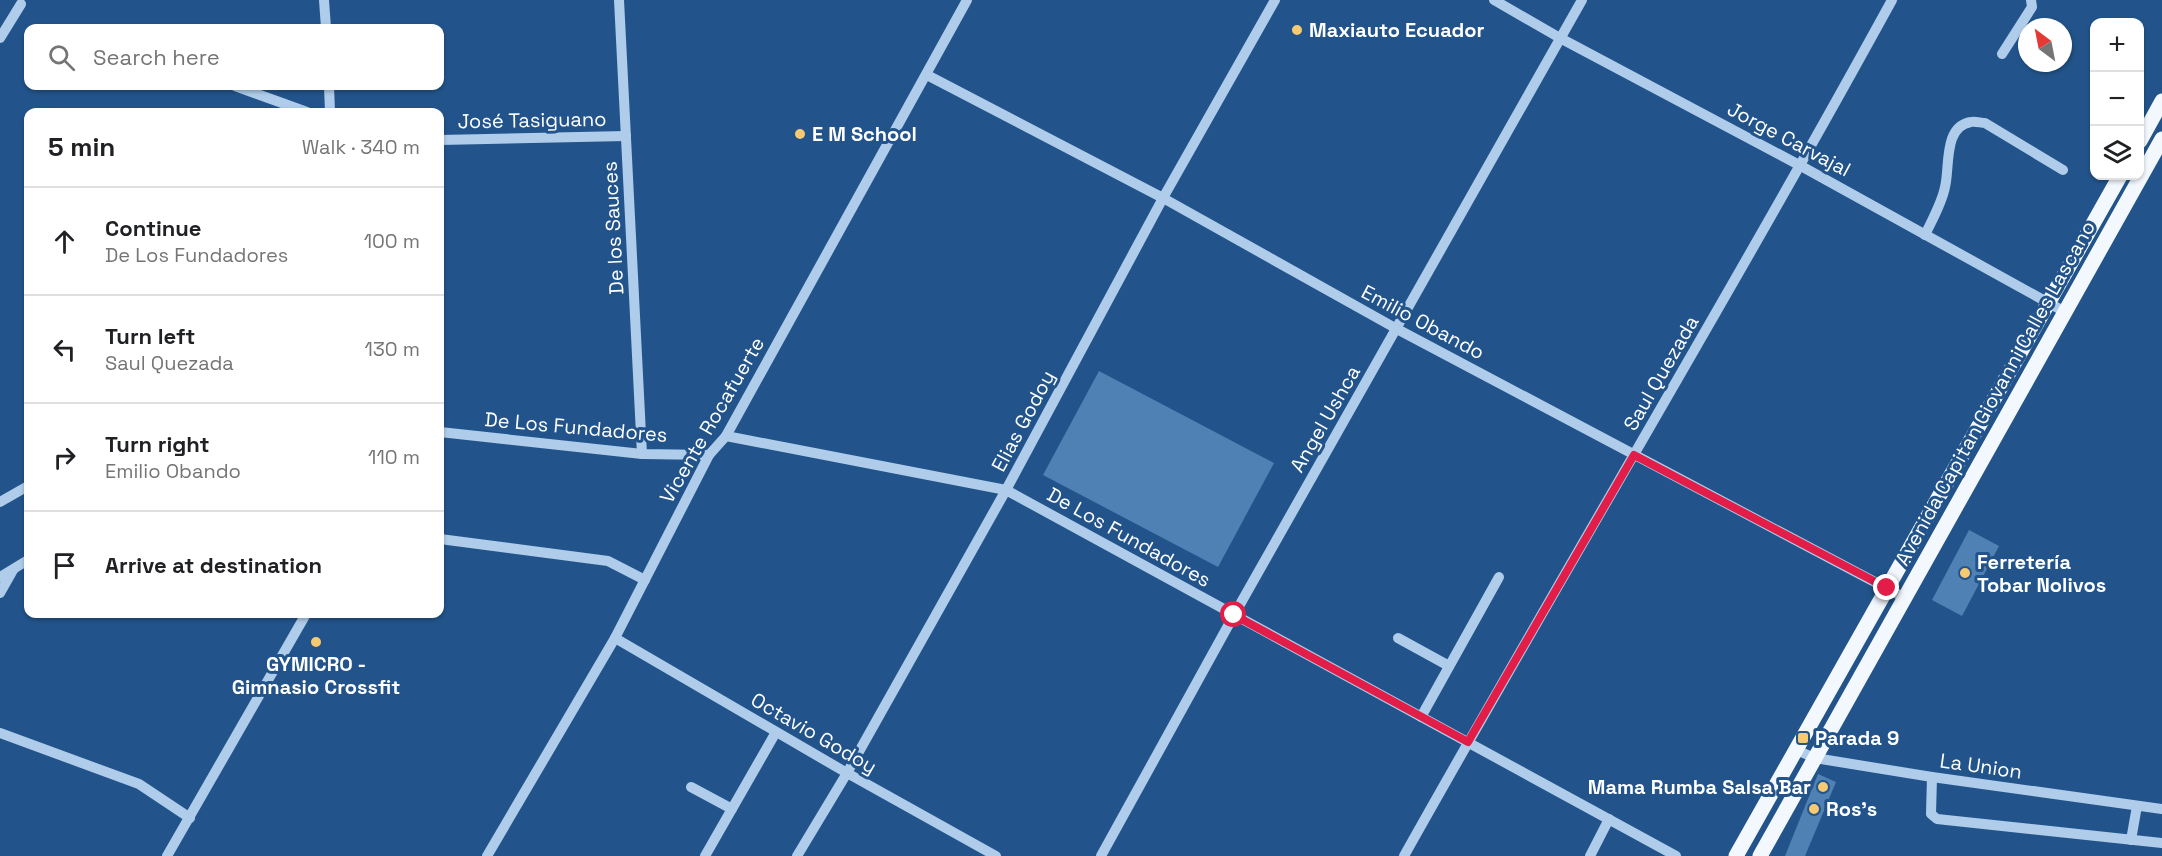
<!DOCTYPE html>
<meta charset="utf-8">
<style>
:root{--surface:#fff;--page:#f2f2f2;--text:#202124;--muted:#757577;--line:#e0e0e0}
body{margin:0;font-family:"Space Grotesk",sans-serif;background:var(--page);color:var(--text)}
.controls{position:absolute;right:18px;top:18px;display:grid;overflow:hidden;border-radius:12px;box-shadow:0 2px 4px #0004}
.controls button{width:54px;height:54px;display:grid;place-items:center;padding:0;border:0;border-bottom:2px solid var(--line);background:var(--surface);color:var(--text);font:30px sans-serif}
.compass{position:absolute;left:2018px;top:18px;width:54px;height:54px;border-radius:50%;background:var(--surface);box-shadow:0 2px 4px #0004;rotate:328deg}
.stop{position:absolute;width:18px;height:18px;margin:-14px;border:4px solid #e11d48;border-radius:50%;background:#fff}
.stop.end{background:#e11d48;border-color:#fff;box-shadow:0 2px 6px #0008}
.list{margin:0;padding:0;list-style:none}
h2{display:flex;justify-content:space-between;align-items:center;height:78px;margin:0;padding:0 24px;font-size:26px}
h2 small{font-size:20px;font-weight:400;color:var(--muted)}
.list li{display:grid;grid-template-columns:39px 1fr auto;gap:18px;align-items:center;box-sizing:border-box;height:108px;padding:0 24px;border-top:2px solid var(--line)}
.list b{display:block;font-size:22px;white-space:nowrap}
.list p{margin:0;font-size:20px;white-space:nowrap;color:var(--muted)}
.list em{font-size:20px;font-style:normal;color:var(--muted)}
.icon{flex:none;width:33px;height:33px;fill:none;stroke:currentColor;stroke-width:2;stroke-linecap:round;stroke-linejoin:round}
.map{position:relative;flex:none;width:2162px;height:856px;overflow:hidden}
.search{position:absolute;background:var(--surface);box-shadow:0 2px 4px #0004;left:24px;top:24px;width:420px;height:66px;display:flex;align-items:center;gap:15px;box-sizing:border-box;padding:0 21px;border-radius:12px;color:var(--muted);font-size:22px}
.panel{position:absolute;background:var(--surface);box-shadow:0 2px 4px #0004;left:24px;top:108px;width:420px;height:510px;border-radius:12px}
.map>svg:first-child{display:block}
.building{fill:#4f81b4}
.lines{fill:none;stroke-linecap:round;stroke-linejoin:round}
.minor{stroke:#afcdeb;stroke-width:10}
.major{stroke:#f3f8fe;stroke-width:15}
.route{stroke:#e11d48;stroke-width:8}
.poi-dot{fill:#f7ca71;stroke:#22548b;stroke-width:2}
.labels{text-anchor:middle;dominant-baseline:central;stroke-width:6;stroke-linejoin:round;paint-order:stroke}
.poi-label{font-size:20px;font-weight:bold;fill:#fff;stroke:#22548b;text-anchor:start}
.street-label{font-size:20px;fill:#fff;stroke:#22548b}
</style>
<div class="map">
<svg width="2162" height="856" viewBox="0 0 2162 856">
<rect width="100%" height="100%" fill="#22548b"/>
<!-- building -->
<g class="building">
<polygon points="1099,371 1274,463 1218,567 1043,475"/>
<polygon points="1969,530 1999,546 1962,616 1932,600"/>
<polygon points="1818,774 1836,782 1805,856 1785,856"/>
</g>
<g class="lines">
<!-- minor -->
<g class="minor">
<polyline points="324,0 326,28"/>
<polyline points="619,0 642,454"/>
<polyline points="1494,0 1560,38 1801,166 2065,312"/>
<polyline points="0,38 21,4"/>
<polyline points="2002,54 2032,7 2031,0"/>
<polyline points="927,75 1163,198 1397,329 1905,598"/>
<polyline points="235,86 307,112"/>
<polyline points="329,86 330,112"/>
<polyline points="440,140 626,136"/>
<path d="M 1925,235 C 1932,220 1942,203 1945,187 C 1950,168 1943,126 1971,122 C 1975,121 1981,123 1985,123 L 2063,170"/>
<polyline points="440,432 642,454 709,455"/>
<polyline points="726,436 1006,490 1676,856"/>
<polyline points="0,502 28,486"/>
<polyline points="440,539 608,561 645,580"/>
<polyline points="0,577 28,560"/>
<polyline points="0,593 13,570"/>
<polyline points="615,638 847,773 996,856"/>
<polyline points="1398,638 1449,666"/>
<polyline points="1421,717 1499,577"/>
<polyline points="0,733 139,784 190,818"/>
<polyline points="1796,750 1815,758 1932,777 2162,809"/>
<polyline points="1932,777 1931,814 1937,819 2162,843"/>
<polyline points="691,787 732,809"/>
<polyline points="2131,840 2137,806"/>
<polyline points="167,856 306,614"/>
<polyline points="487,856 615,638 709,455 726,436 967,0"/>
<polyline points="705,856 776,732"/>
<polyline points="797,856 847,773 1006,490 1163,198 1275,0"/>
<polyline points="1101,856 1234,615 1582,0"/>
<path d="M 1404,856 C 1565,569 1734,288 1892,0"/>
<polyline points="1590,856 1609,819"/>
</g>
<!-- major -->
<g class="major">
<polyline points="2140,141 2162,101"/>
<polyline points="1736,856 2120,176"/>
<polyline points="1760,856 2162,139"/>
</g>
</g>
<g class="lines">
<!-- route -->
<polyline class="route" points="1234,615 1468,742 1634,455 1887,588"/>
</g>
<!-- markers -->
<g class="poi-dot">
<circle cx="1297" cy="30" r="6"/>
<circle cx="800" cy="134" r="6"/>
<circle cx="1965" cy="573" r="6"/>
<circle cx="316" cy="642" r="6"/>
<rect x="1797" y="732" width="12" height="12" rx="3"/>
<circle cx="1823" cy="787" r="6"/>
<circle cx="1814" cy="809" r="6"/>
</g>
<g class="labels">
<!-- poi labels -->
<g class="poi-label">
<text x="1309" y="30">Maxiauto Ecuador</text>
<text x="812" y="134">E M School</text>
<text x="1977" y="562">Ferretería<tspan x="1977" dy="23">Tobar Nolivos</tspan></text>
<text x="316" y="664" text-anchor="middle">GYMICRO -<tspan x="316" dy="23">Gimnasio Crossfit</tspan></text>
<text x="1815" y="738">Parada 9</text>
<text x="1811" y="787" text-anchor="end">Mama Rumba Salsa Bar</text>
<text x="1826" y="809">Ros's</text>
</g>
<!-- street labels -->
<g class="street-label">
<text transform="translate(532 120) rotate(-1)">José Tasiguano</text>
<text transform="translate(1789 139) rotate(28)">Jorge Carvajal</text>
<text transform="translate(613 228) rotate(-93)">De los Sauces</text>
<text transform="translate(1423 322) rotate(28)">Emilio Obando</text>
<text transform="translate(1661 373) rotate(-60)">Saul Quezada</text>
<text transform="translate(1995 393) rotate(-61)">Avenida Capitan Giovanni Calles Lascano</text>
<text transform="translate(1325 419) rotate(-60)">Angel Ushca</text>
<text transform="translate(712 420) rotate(-60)">Vicente Rocafuerte</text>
<text transform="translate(1023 421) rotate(-62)">Elias Godoy</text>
<text transform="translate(576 427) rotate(5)">De Los Fundadores</text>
<text transform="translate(1129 537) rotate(29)">De Los Fundadores</text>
<text transform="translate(814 733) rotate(30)">Octavio Godoy</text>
<text transform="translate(1981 766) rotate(8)">La Union</text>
</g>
</g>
</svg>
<div class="controls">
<button>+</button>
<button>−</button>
<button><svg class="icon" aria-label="layers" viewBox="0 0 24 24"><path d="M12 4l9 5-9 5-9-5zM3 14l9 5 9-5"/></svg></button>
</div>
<svg class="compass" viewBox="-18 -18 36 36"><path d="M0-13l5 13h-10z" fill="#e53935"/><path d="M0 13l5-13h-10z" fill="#757577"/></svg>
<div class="stop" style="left:1234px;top:615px"></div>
<div class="stop end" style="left:1887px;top:588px"></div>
<div class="search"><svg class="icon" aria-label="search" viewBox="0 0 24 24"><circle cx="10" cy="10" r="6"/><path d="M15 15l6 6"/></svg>Search here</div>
<section class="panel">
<h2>5 min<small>Walk · 340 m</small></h2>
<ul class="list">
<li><svg class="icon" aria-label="ahead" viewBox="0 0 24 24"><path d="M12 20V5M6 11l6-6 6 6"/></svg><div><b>Continue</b><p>De Los Fundadores</p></div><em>100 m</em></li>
<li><svg class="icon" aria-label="left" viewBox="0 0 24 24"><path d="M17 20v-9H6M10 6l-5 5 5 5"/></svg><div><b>Turn left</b><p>Saul Quezada</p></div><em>130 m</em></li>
<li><svg class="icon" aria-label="right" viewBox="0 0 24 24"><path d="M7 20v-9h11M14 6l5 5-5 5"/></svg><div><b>Turn right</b><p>Emilio Obando</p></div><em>110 m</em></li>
<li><svg class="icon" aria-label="arrive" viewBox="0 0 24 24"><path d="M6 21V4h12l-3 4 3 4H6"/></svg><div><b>Arrive at destination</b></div></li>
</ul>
</section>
</div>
